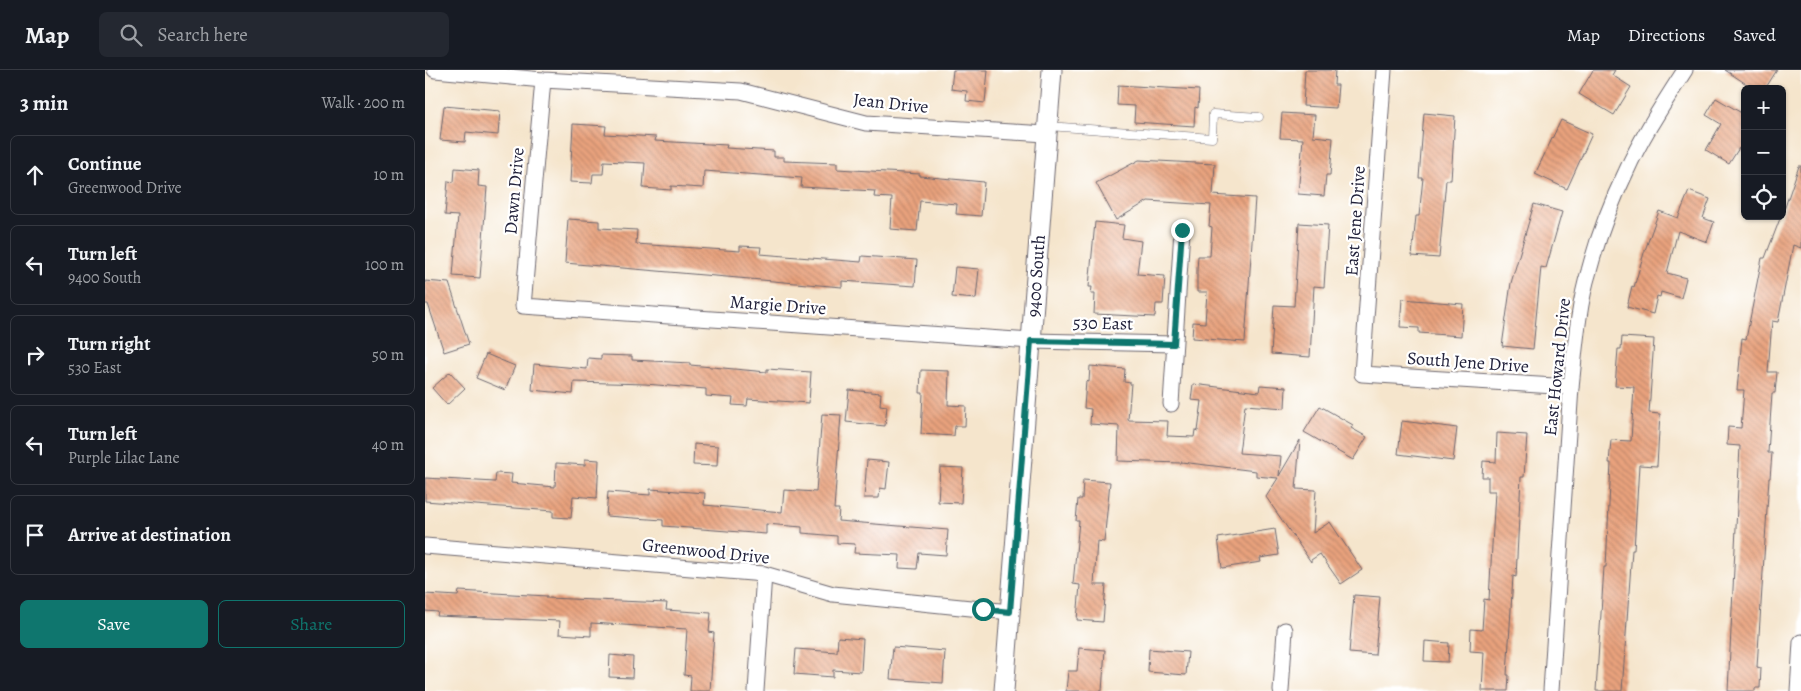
<!DOCTYPE html>
<meta charset="utf-8">
<style>
:root{--surface:#171b24;--page:#242831;--text:#f1f3f6;--muted:#9ea1a6;--line:#363941;--accent:#0f766e}
body{margin:0;font-family:Alegreya,serif;background:var(--page);color:var(--text)}
.controls{position:absolute;right:15px;top:15px;display:grid;overflow:hidden;border-radius:8px;box-shadow:0 1px 4px #0004}
.controls button{width:45px;height:45px;display:grid;place-items:center;padding:0;border:0;border-bottom:1px solid var(--line);background:var(--surface);color:var(--text);font:25px sans-serif}
.stop{position:absolute;width:15px;height:15px;margin:-11px;border:4px solid #0f766e;border-radius:50%;background:#fff}
.stop.end{background:#0f766e;border-color:#fff;box-shadow:0 1px 5px #0008}
.list{margin:0;padding:0;list-style:none}
h2{display:flex;justify-content:space-between;align-items:center;height:65px;margin:0;padding:0 20px;font-size:21px}
h2 small{font-size:16px;font-weight:400;color:var(--muted)}
.list li{display:grid;grid-template-columns:32px 1fr auto;gap:15px;align-items:center;box-sizing:border-box;height:80px;margin:0 10px 10px;padding:0 10px;border:1px solid var(--line);border-radius:8px}
.list b{display:block;font-size:19px;white-space:nowrap}
.list p{margin:0;font-size:16px;white-space:nowrap;color:var(--muted)}
.list em{font-size:16px;font-style:normal;color:var(--muted)}
.actions{display:flex;gap:10px;padding:15px 20px}
.actions a{flex:1;padding:11px 0;border:1px solid var(--accent);border-radius:8px;text-align:center;font-size:18px;color:var(--accent)}
.actions .main{background:var(--accent);color:#fff}
.icon{flex:none;width:28px;height:28px;fill:none;stroke:currentColor;stroke-width:2;stroke-linecap:round;stroke-linejoin:round}
.map{position:relative;flex:none;width:1376px;height:621px;overflow:hidden}
header{display:flex;align-items:center;gap:30px;box-sizing:border-box;height:70px;padding:0 25px;background:var(--surface);border-bottom:1px solid var(--line)}
header strong{font-size:24px}
nav{display:flex;gap:28px;margin-inline-start:auto;font-size:18px}
.search{width:350px;height:45px;background:var(--page);display:flex;align-items:center;gap:12px;box-sizing:border-box;padding:0 18px;border-radius:8px;color:var(--muted);font-size:19px}
main{display:flex}
aside{flex:1;background:var(--surface)}
.map>svg:first-child{display:block}
.building{fill:url(#building-back-hatch)}
.lines{fill:none;stroke-linecap:round;stroke-linejoin:round}
.service-casing{stroke:#6c666e;stroke-width:9}
.minor-casing{stroke:#6c666e;stroke-width:17}
.tertiary-casing{stroke:#6c666e;stroke-width:21}
.service{stroke:#fff;stroke-width:8}
.minor{stroke:#fff;stroke-width:15}
.tertiary{stroke:#fff;stroke-width:19}
.route{stroke:#0f766e;stroke-width:6}
.labels{text-anchor:middle;dominant-baseline:central;stroke-width:4.5;stroke-linejoin:round;paint-order:stroke}
.street-label{font-size:18px;fill:#22223b;stroke:#fff}
</style>
<header>
<strong>Map</strong>
<div class="search"><svg class="icon" aria-label="search" viewBox="0 0 24 24"><circle cx="10" cy="10" r="6"/><path d="M15 15l6 6"/></svg>Search here</div>
<nav><a>Map</a><a>Directions</a><a>Saved</a></nav>
</header>
<main>
<aside>
<h2>3 min<small>Walk · 200 m</small></h2>
<ul class="list">
<li><svg class="icon" aria-label="ahead" viewBox="0 0 24 24"><path d="M12 20V5M6 11l6-6 6 6"/></svg><div><b>Continue</b><p>Greenwood Drive</p></div><em>10 m</em></li>
<li><svg class="icon" aria-label="left" viewBox="0 0 24 24"><path d="M17 20v-9H6M10 6l-5 5 5 5"/></svg><div><b>Turn left</b><p>9400 South</p></div><em>100 m</em></li>
<li><svg class="icon" aria-label="right" viewBox="0 0 24 24"><path d="M7 20v-9h11M14 6l5 5-5 5"/></svg><div><b>Turn right</b><p>530 East</p></div><em>50 m</em></li>
<li><svg class="icon" aria-label="left" viewBox="0 0 24 24"><path d="M17 20v-9H6M10 6l-5 5 5 5"/></svg><div><b>Turn left</b><p>Purple Lilac Lane</p></div><em>40 m</em></li>
<li><svg class="icon" aria-label="arrive" viewBox="0 0 24 24"><path d="M6 21V4h12l-3 4 3 4H6"/></svg><div><b>Arrive at destination</b></div></li>
</ul>
<div class="actions"><a class="main">Save</a><a>Share</a></div>
</aside>
<div class="map">
<svg width="1376" height="621" viewBox="0 0 1376 621">
<defs>
<pattern id="building-back-hatch" width="6" height="6" patternUnits="userSpaceOnUse" patternTransform="scale(1.25)"><rect width="6" height="6" fill="#e9a27d"/><path d="M-1 5l2 2M0 0l6 6M5-1l2 2" fill="none" stroke="#bc8468"/></pattern>
</defs>
<rect width="100%" height="100%" fill="#fff"/>
<filter id="ink" filterUnits="userSpaceOnUse"><feTurbulence type="fractalNoise" baseFrequency=".02" numOctaves="2"/><feDisplacementMap in="SourceGraphic" scale="10" xChannelSelector="R" yChannelSelector="G"/><feConvolveMatrix kernelMatrix="1 2 1 2 8 2 1 2 1" color-interpolation-filters="sRGB"/></filter>
<filter id="wash" filterUnits="userSpaceOnUse"><feTurbulence type="fractalNoise" baseFrequency=".0096" numOctaves="4" result="noise"/><feDisplacementMap in="SourceGraphic" scale="20" xChannelSelector="R" yChannelSelector="G"/><feGaussianBlur stdDeviation="1.12" result="paint"/><feColorMatrix in="noise" values="0 0 0 0 0 0 0 0 0 0 0 0 0 0 0 0 0 1.4 0 .05"/><feComposite in="paint" operator="in"/></filter>
<g filter="url(#wash)">
<rect width="100%" height="100%" fill="#f5e5cc"/>
<g id="blocks">
<!-- building -->
<g class="building">
<polygon points="528,0 563,0 560,33 541,31 542,21 526,19"/>
<polygon points="880,0 910,0 909,15 913,15 911,38 878,36"/>
<polygon points="1168,0 1190,0 1187,5 1206,17 1189,45 1154,24"/>
<polygon points="1300,0 1352,0 1340,19 1329,19"/>
<polygon points="693,15 774,20 773,38 770,37 769,56 709,52 710,36 692,35"/>
<polygon points="1291,28 1320,45 1320,82 1314,78 1304,94 1281,80 1296,54 1281,45"/>
<polygon points="19,36 75,41 73,65 41,62 40,72 15,70"/>
<polygon points="857,43 890,45 888,66 908,68 905,105 901,105 899,126 873,124 878,69 855,68"/>
<polygon points="999,43 1030,46 1026,110 1021,110 1014,188 987,186 991,146 994,146 998,108 994,108"/>
<polygon points="1136,50 1167,64 1142,119 1110,104"/>
<polygon points="148,54 181,56 180,64 231,67 230,71 302,75 301,78 349,81 349,87 359,87 359,91 412,93 412,99 495,104 495,106 559,112 556,146 531,144 532,134 495,131 492,161 465,159 467,128 449,127 450,121 376,117 377,108 279,101 278,118 246,116 246,120 218,118 220,93 179,91 178,104 168,104 167,113 145,112"/>
<polygon points="714,90 790,94 788,125 830,128 820,272 767,268 768,252 780,253 782,222 772,222 772,200 773,186 785,186 787,157 784,156 786,135 723,131 691,150 671,113"/>
<polygon points="1374,96 1376,96 1376,178 1368,175 1353,252 1347,251 1343,302 1352,302 1350,323 1347,323 1343,383 1347,383 1345,408 1344,408 1332,597 1336,598 1335,618 1330,618 1330,621 1303,621 1315,376 1302,375 1303,357 1316,358 1319,320 1312,320 1317,268 1321,269 1337,188 1340,188 1356,146 1357,146"/>
<polygon points="30,98 54,100 53,116 62,117 55,208 28,206 33,146 20,145 23,111 29,112"/>
<polygon points="1264,121 1285,129 1278,148 1289,152 1282,172 1253,161 1242,203 1261,208 1256,228 1236,222 1235,227 1232,226 1228,244 1202,237 1207,216 1209,217 1219,183 1234,141 1253,148"/>
<polygon points="1109,134 1137,142 1121,198 1116,197 1108,279 1077,276 1086,213"/>
<polygon points="143,149 174,151 174,158 212,160 211,174 315,181 315,176 336,177 335,184 436,192 437,186 492,190 490,216 417,211 417,217 140,193"/>
<polygon points="670,152 699,155 697,168 716,171 712,204 740,206 738,234 731,234 730,247 669,244 670,224 666,224 667,217 664,217"/>
<polygon points="874,153 903,155 899,217 889,216 885,287 846,284 849,235 869,236"/>
<polygon points="530,197 554,199 551,229 527,227"/>
<polygon points="0,211 24,213 44,274 19,282 3,234 0,234"/>
<polygon points="977,229 1038,234 1036,266 994,263 994,258 975,257"/>
<polygon points="1197,267 1229,269 1224,343 1235,344 1232,396 1214,395 1209,480 1207,480 1197,621 1171,621 1179,497 1181,497 1186,393 1184,393 1186,370 1206,371 1209,317 1190,316 1193,279 1196,279"/>
<polygon points="61,284 90,296 80,320 51,308"/>
<polygon points="176,285 207,286 207,290 265,293 265,295 342,302 342,299 386,302 384,333 323,329 322,336 307,335 308,328 281,326 281,319 220,314 149,312 148,324 107,320 109,294 162,299 163,288 176,289"/>
<polygon points="665,296 700,299 699,312 706,313 703,350 743,351 742,366 769,367 770,360 773,361 777,331 766,330 768,314 834,322 835,315 861,317 860,338 820,335 814,383 856,386 854,406 875,370 871,419 891,420 888,463 905,452 937,500 916,514 895,484 886,490 886,492 841,427 853,408 831,406 831,401 756,392 756,393 693,391 694,356 665,354 666,339 659,338 661,311 664,312"/>
<polygon points="496,300 524,301 523,335 541,336 540,356 530,356 529,366 496,364 498,323 495,323"/>
<polygon points="25,302 40,318 22,335 7,318"/>
<polygon points="424,320 456,323 455,335 462,336 460,356 421,352"/>
<polygon points="895,336 928,355 926,358 942,367 928,390 879,362"/>
<polygon points="397,344 416,345 409,439 414,439 413,451 523,460 521,485 494,483 492,499 474,498 475,485 429,483 430,474 412,473 412,466 377,463 377,457 341,454 341,464 238,456 238,450 181,446 183,422 225,425 225,419 280,423 279,435 357,442 359,420 391,422"/>
<polygon points="977,351 1032,358 1028,391 973,384"/>
<polygon points="1072,363 1102,365 1099,407 1096,407 1091,507 1088,506 1082,605 1084,605 1083,621 1057,621 1059,582 1045,581 1046,559 1057,560 1059,529 1064,530 1070,421 1063,421 1063,407 1057,407 1058,391 1071,392"/>
<polygon points="269,374 293,376 292,396 268,395"/>
<polygon points="160,389 174,390 172,428 148,426 146,448 128,447 128,441 0,431 0,408 70,412 71,403 87,404 86,413 130,417 131,393 160,395"/>
<polygon points="442,390 464,392 461,419 455,418 454,428 439,428"/>
<polygon points="515,397 538,398 536,433 513,432"/>
<polygon points="658,410 685,412 679,472 672,471 669,515 681,515 678,552 652,550 655,515 648,514 654,451 651,451 653,429 657,429"/>
<polygon points="850,459 854,485 835,488 836,492 797,498 793,468"/>
<polygon points="34,521 122,526 122,528 242,533 241,540 286,543 284,562 289,563 285,621 265,621 266,606 259,605 262,559 166,553 166,566 134,564 135,551 12,546 13,542 0,541 0,524 33,526"/>
<polygon points="929,525 955,527 950,585 924,583"/>
<polygon points="413,567 438,569 436,602 408,600 408,607 369,604 371,579 412,582"/>
<polygon points="1000,571 1024,573 1023,592 999,591"/>
<polygon points="468,577 520,581 518,613 465,609"/>
<polygon points="654,578 680,580 677,621 641,621 643,601 652,601"/>
<polygon points="724,579 763,582 761,605 723,602"/>
<polygon points="185,585 208,587 207,608 184,607"/>
</g>
</g>
</g>
<g filter="url(#ink)">
<use href="#blocks" fill-opacity="0" stroke="#6c666e" stroke-width="1"/>
<g class="lines">
<!-- service casing -->
<g class="service-casing">
<polyline id="service" points="623,56 787,68 788,44 834,47"/>
</g>
<!-- minor casing -->
<g class="minor-casing">
<g id="minor">
<polyline points="10,0 118,10 316,21 441,53 621,64"/>
<polyline points="959,0 937,304 1146,317"/>
<polyline points="118,10 98,236 606,271 749,274"/>
<polyline points="746,334 757,160"/>
<polyline points="0,476 339,504 408,524 585,542"/>
<polyline points="331,621 339,504"/>
<polyline points="856,621 860,560"/>
<path d="M 1126,621 L 1146,317 C 1150,281 1153,236 1164,201 C 1173,167 1186,133 1201,102 C 1217,66 1239,33 1260,0"/>
<polyline points="1373,621 1376,572"/>
</g>
</g>
<!-- tertiary casing -->
<g class="tertiary-casing">
<polyline id="tertiary" points="579,621 627,0"/>
</g>
<!-- service -->
<use href="#service" class="service"/>
<!-- minor -->
<use href="#minor" class="minor"/>
<!-- tertiary -->
<use href="#tertiary" class="tertiary"/>
</g>
</g>
<g class="lines" filter="url(#ink)">
<!-- route -->
<polyline class="route" points="558,539 585,542 606,271 749,274 757,160"/>
</g>
<g class="labels">
<!-- street labels -->
<g class="street-label">
<text transform="translate(466 33) rotate(6)">Jean Drive</text>
<text transform="translate(89 121) rotate(-85)">Dawn Drive</text>
<text transform="translate(930 151) rotate(-86)">East Jene Drive</text>
<text transform="translate(611 206) rotate(-86)">9400 South</text>
<text transform="translate(353 235) rotate(4)">Margie Drive</text>
<text transform="translate(678 253) rotate(1)">530 East</text>
<text transform="translate(1043 292) rotate(4)">South Jene Drive</text>
<text transform="translate(1132 297) rotate(-84)">East Howard Drive</text>
<text transform="translate(281 481) rotate(6)">Greenwood Drive</text>
</g>
</g>
</svg>
<div class="controls">
<button>+</button>
<button>−</button>
<button><svg class="icon" aria-label="locate" viewBox="0 0 24 24"><circle cx="12" cy="12" r="6"/><path d="M12 2v4M12 18v4M2 12h4M18 12h4"/></svg></button>
</div>
<div class="stop" style="left:558px;top:539px"></div>
<div class="stop end" style="left:757px;top:160px"></div>
</div>
</main>
